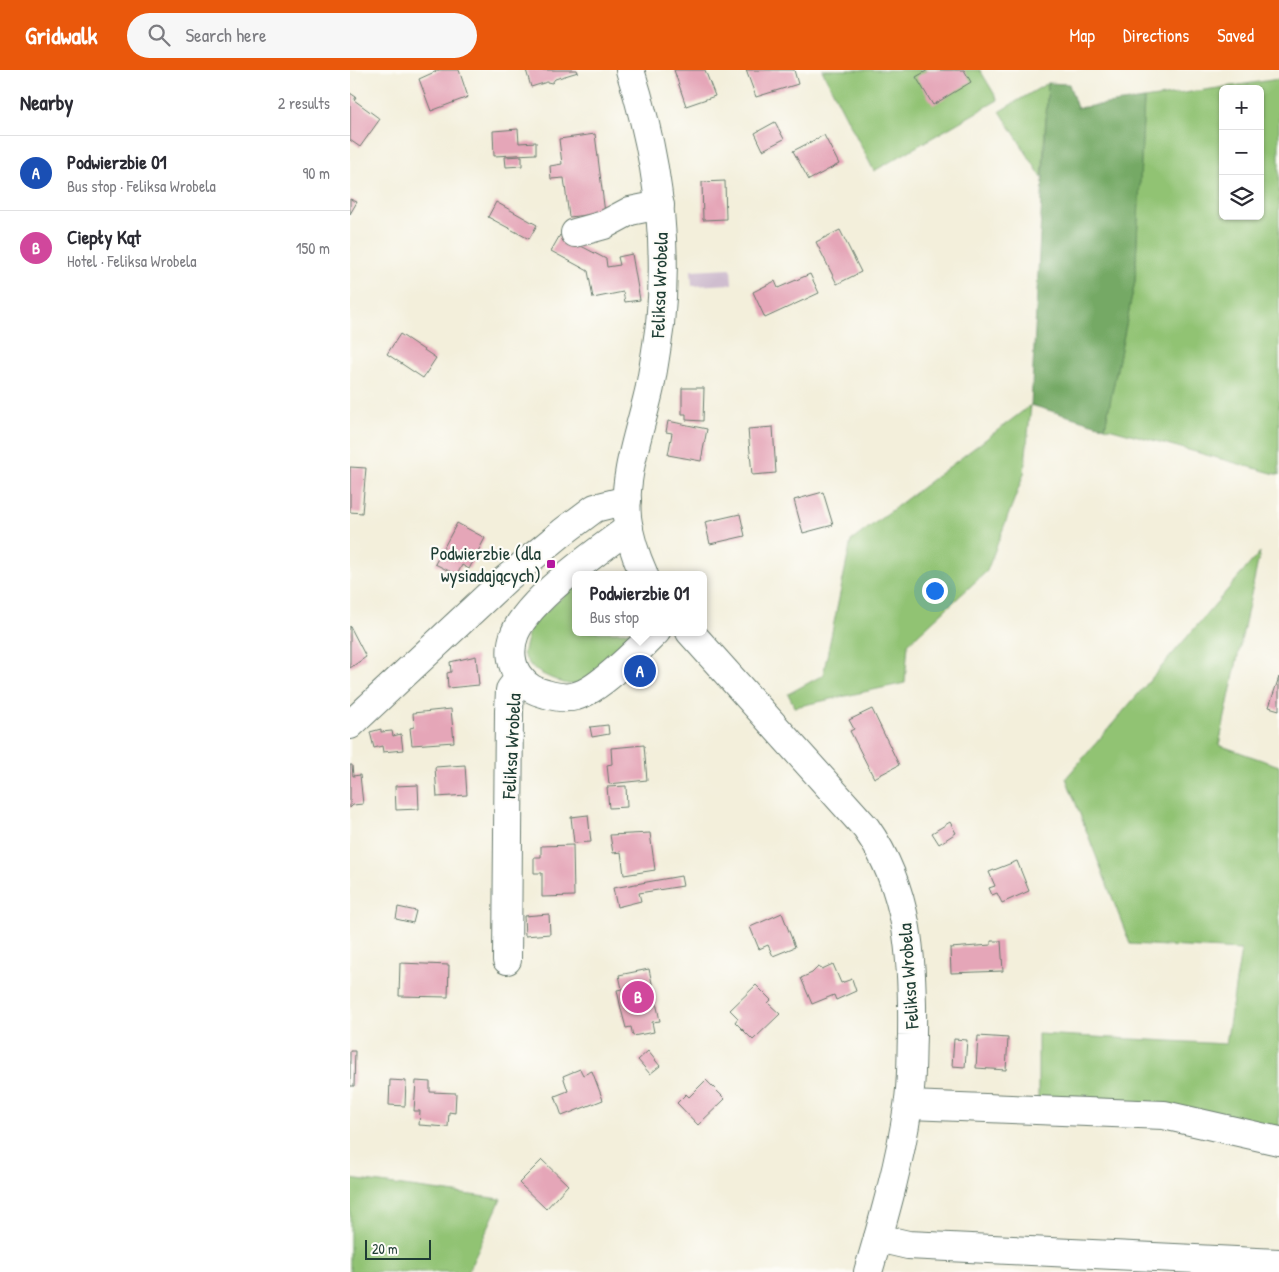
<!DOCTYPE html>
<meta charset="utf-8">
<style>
:root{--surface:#fff;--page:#f7f7f7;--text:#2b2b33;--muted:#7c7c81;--line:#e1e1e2;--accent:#ea580c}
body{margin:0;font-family:"Patrick Hand",sans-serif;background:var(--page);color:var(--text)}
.controls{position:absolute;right:15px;top:15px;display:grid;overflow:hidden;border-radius:8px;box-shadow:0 1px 4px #0004}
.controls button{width:45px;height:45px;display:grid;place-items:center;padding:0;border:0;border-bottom:1px solid var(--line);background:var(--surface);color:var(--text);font:25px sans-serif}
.scale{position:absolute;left:15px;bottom:12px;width:66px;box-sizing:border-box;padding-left:5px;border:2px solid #1f3d34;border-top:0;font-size:14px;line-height:18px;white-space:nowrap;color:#1f3d34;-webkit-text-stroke:4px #fdfcf7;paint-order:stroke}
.you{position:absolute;left:584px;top:520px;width:18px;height:18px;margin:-12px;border:4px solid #fff;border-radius:50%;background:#1a73e8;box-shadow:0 0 0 8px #1a73e833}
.badge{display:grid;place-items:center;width:32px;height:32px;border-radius:50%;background:var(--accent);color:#fff;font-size:16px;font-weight:700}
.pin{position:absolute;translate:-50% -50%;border:2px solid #fff;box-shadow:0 1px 5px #0006}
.popup{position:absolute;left:222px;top:501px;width:135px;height:65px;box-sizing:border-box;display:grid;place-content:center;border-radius:8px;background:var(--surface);filter:drop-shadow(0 1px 4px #0005);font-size:16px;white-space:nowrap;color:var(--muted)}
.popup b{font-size:19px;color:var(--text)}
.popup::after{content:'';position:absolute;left:50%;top:100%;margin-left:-10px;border:10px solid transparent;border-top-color:var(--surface)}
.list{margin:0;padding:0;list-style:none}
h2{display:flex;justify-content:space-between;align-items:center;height:65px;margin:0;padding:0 20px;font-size:21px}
h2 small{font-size:16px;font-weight:400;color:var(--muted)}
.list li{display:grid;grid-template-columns:32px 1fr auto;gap:15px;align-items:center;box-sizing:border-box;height:75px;padding:0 20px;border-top:1px solid var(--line)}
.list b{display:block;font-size:19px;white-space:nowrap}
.list p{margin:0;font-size:16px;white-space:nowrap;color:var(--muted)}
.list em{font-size:16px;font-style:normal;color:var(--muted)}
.icon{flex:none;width:28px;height:28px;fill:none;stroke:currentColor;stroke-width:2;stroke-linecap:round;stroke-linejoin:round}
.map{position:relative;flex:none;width:929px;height:1202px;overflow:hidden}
header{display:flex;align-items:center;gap:30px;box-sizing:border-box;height:70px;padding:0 25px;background:var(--accent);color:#fff}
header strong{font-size:24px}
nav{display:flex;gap:28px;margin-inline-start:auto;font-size:18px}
.search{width:350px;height:45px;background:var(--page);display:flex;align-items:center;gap:12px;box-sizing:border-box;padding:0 18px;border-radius:28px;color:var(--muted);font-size:19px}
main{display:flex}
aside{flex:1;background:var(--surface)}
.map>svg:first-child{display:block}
.industrial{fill:#cfbdcf}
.green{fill:#91c373;stroke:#588054;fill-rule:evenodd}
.forest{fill:#74a965;stroke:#4a734c}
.building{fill:#e5a6b8}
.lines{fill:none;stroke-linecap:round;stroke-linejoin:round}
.minor-casing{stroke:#697b6e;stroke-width:30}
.minor{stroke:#fff;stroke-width:28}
.poi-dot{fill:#b5179e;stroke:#fdfcf7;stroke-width:2}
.labels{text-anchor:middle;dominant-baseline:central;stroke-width:4.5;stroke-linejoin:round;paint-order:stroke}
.street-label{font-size:19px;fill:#1f3d34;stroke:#fdfcf7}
.poi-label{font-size:19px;fill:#1f3d34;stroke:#fdfcf7;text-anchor:end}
</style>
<header>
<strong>Gridwalk</strong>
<div class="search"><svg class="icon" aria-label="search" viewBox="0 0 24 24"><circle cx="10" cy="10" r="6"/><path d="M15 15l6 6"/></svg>Search here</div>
<nav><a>Map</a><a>Directions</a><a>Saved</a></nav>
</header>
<main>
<aside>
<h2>Nearby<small>2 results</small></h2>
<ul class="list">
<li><span class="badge" style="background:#1a4fb4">A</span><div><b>Podwierzbie 01</b><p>Bus stop · Feliksa Wrobela</p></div><em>90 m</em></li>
<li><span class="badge" style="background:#d1479c">B</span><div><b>Ciepły Kąt</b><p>Hotel · Feliksa Wrobela</p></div><em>150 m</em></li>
</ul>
</aside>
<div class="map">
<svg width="929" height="1202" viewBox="0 0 929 1202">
<rect width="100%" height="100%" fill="#fdfcf7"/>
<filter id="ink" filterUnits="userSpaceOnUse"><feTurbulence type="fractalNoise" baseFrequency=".02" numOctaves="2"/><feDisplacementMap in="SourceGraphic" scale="10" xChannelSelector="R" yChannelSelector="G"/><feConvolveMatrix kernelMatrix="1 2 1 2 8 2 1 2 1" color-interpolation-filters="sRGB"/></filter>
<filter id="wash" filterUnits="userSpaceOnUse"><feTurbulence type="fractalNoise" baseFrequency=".0096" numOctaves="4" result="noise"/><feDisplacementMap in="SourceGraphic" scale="20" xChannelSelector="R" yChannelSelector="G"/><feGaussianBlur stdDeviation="1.12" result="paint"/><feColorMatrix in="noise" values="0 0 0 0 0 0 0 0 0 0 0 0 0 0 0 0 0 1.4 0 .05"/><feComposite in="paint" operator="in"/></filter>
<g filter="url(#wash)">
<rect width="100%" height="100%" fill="#f3efdb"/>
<!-- industrial -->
<polygon class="industrial" points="381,198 382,214 342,216 341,200"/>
<!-- green -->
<g class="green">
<polygon points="472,0 630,0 648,30 524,101"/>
<path d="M 929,9 L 929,405 L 755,357 L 785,211 L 794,29 ZM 873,19 L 910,19 L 910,146 L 873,146 Z"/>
<polygon points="698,13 692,108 650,41"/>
<polygon points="681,335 674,404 637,501 558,574 555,613 445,637 438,624 473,605 501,471"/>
<polygon points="910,482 869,675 929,696 929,1057 688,1034 688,964 876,974 891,880 780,874 716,708"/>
<path d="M 226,515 L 226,562 L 288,562 C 275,574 242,610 227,614 C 217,616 209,611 201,608 C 187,602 180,598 173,584 L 180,556 Z"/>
<polygon points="0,1109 151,1129 118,1202 0,1202"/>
</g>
<!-- forest -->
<polygon class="forest" points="698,13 719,14 727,38 794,29 785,211 755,357 681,335"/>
<g id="blocks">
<!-- building -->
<g class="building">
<polygon points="89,0 109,0 118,27 81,41 69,9"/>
<polygon points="176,0 227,0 228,2 205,9 202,13 197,12 181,17"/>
<polygon points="324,0 355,0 365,26 336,36"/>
<polygon points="396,0 444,0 448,14 406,27"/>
<polygon points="578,0 614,0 621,12 583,35 566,7"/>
<polygon points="0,23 6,27 4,30 30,49 10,77 0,70"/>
<polygon points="425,52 434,69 413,80 405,63"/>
<polygon points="168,59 169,73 186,72 186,84 144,86 143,61"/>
<polygon points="245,64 255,143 219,147 214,108 201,109 200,96 212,94 209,69"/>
<polygon points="474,65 489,94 459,110 443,81"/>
<polygon points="172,86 172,96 156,97 155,87"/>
<polygon points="375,111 376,149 353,150 352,112"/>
<polygon points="0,129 7,132 0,144"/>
<polygon points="146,132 187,155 179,169 138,147"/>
<polygon points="490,160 511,202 487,214 466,172"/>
<polygon points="210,165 256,189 257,197 270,195 268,187 282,184 290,230 275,232 273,222 243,228 238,201 201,181"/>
<polygon points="460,204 469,223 415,248 403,222 425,211 428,218"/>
<polygon points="50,264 86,288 73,308 37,284"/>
<polygon points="332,318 354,318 353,351 336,350 336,344 332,344"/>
<polygon points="318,351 357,359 351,391 318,385 322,363 316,362"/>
<polygon points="423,357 426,403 402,405 398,359"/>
<polygon points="0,397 16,398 12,443 0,442"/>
<polygon points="473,422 483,455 453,463 444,430"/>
<polygon points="390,444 395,466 360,474 355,452"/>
<polygon points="107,453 135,468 119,499 112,495 107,505 85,494"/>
<polygon points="0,556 16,587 0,598"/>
<polygon points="126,586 129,615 98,618 97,603 101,602 100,592"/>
<polygon points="929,607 929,640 919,637"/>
<polygon points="101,639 104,672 62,675 60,658 64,657 63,643"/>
<polygon points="522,639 549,695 524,708 500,661 504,659 499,650"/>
<polygon points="258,655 259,664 242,667 240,657"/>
<polygon points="31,659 31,662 42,661 43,666 51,664 53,680 33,682 32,676 24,678 20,662"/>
<polygon points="294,675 297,710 259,714 257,695 262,694 261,678"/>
<polygon points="0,695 2,695 3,706 10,705 13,734 3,735 0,738"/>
<polygon points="115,695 117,725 87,727 85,697"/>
<polygon points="68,715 69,739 46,740 45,716"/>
<polygon points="276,716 277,737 259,738 257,717"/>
<polygon points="238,745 241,772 224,773 221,747"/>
<polygon points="600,752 606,763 589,774 582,763"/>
<polygon points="300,763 305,800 274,805 271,782 263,783 260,765"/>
<polygon points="223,775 224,826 192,827 192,803 184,803 184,787 191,787 191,776"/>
<polygon points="667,791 679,821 652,833 647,823 642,825 639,818 645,816 639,802"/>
<polygon points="331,806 333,816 289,823 291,831 267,837 263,818"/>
<polygon points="48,837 66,841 63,853 46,849"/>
<polygon points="432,843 445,877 423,886 418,875 409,879 400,857"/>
<polygon points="199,844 200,864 175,866 174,846"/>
<polygon points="641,871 651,871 653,901 601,903 600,878 641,875"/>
<polygon points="50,893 99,895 98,927 49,926"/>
<polygon points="483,894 491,913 502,909 506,921 486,930 484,925 462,934 451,908 462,903 468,897 472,899"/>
<polygon points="299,899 310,951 302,952 304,962 283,966 281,957 276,958 271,939 267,920 272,919 269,905"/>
<polygon points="406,915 421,930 418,933 430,944 403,970 385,952 388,948 380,940"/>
<polygon points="628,966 658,968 656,1000 626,998"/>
<polygon points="604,969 617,970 615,997 602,996"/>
<polygon points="0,981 5,981 4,1016 0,1016"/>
<polygon points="298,981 310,996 300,1004 288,990"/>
<polygon points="230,999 233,1005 242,1001 253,1030 212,1046 205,1026 218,1021 213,1006"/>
<polygon points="40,1010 56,1011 55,1036 39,1035"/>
<polygon points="356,1010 375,1029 348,1055 327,1033 336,1024 339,1027"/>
<polygon points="66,1011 80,1012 80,1022 106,1023 105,1043 99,1042 98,1057 69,1055 70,1041 64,1041"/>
<polygon points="192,1090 218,1115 196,1139 169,1113"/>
</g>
</g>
</g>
<g filter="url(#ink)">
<use href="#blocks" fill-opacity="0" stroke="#697b6e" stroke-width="1"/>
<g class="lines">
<!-- minor casing -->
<g class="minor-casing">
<g id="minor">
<path d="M 280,0 C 306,82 319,167 310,254 C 307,275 304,296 300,317 C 291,359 273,403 277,447 C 279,466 286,487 294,505"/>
<polyline points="225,163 254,155 280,141 310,135"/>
<path d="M 279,458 C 248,481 180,528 165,563 C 159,578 160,597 171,609 C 178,618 185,621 196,624 C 206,627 216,629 226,626 C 248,621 289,579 306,562"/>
<path d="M 340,562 L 516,758 C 560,820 563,892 562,965 C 561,988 562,1013 558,1036 C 550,1092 534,1148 518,1202"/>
<polyline points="0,655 156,509 213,462 245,438 277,430"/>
<polyline points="157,890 159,641 160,620 169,608"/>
<polyline points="559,1035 814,1045 929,1071"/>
<polyline points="528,1168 558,1175 929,1193"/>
</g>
</g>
<!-- minor -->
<use href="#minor" class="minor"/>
</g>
</g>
<!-- markers -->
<rect class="poi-dot" x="196" y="489" width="10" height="10" rx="2.5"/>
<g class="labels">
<!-- street labels -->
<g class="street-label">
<text transform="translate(309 215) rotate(-88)">Feliksa Wrobela</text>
<text transform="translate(161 676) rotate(-87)">Feliksa Wrobela</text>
<text transform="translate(558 906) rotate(-94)">Feliksa Wrobela</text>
</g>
<!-- poi labels -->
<g class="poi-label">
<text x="191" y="483">Podwierzbie (dla<tspan x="191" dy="22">wysiadających)</tspan></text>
</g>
</g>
</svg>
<div class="controls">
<button>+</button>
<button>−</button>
<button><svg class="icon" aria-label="layers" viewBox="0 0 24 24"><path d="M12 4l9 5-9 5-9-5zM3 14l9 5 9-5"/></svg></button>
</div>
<div class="scale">20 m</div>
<div class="you"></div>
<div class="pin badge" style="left:290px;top:601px;background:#1a4fb4">A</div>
<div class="popup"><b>Podwierzbie 01</b>Bus stop</div>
<div class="pin badge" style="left:288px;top:927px;background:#d1479c">B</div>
</div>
</main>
